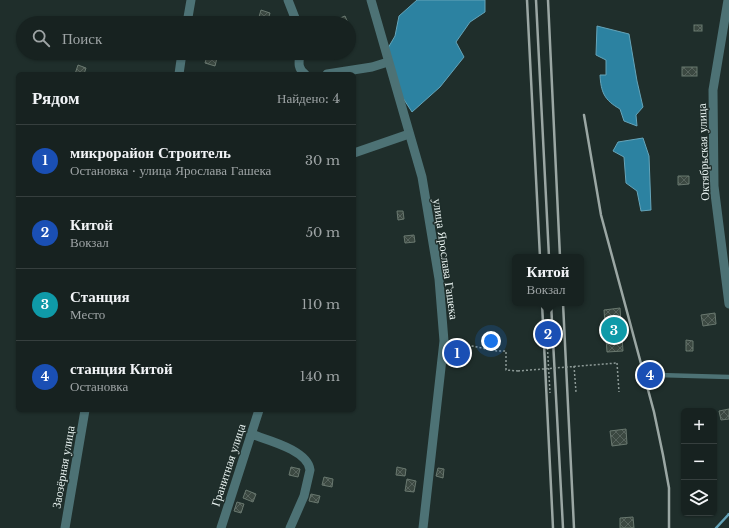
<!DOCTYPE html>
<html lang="ru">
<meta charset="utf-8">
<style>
:root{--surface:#172220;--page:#202a29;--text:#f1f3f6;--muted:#9ea4a5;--line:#363f3e;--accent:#0b8043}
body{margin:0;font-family:"Libre Baskerville",serif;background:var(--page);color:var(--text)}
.controls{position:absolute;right:12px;bottom:12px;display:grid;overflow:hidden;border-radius:6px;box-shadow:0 1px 3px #0004}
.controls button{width:36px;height:36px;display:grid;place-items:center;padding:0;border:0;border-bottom:1px solid var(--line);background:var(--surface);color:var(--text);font:20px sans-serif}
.you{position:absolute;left:491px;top:341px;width:14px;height:14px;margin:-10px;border:3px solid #fff;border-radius:50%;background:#1a73e8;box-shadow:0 0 0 6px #1a73e833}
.badge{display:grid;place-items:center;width:26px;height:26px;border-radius:50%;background:var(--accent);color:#fff;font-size:13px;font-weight:700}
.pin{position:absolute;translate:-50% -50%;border:2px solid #fff;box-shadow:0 1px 4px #0006}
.popup{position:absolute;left:512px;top:254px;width:72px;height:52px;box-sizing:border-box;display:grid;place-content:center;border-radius:6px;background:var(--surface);filter:drop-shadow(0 1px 3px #0005);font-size:13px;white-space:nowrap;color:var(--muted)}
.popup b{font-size:15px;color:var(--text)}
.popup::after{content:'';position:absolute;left:50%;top:100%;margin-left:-8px;border:8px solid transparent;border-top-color:var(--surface)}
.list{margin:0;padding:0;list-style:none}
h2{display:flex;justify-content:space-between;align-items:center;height:52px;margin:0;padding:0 16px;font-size:17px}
h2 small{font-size:13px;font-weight:400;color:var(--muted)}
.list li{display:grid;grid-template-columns:26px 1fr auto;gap:12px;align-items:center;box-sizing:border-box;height:72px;padding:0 16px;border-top:1px solid var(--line)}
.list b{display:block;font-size:15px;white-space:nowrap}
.list p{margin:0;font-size:13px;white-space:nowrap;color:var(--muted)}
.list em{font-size:13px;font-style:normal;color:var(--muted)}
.icon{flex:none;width:22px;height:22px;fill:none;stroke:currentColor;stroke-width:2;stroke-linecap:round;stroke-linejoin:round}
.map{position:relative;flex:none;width:729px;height:528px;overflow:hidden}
.search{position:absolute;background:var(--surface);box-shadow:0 1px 3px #0004;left:16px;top:16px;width:340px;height:44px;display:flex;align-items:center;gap:10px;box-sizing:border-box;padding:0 14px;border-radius:22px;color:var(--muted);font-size:15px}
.panel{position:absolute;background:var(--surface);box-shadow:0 1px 3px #0004;left:16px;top:72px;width:340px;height:340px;border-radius:6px}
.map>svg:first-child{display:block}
.water{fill:#2c82a1;stroke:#65a4b9}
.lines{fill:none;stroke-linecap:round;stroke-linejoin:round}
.stream{stroke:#65a4b9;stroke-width:2.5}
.building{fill:url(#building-cross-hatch);stroke:#69786f}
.path{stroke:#8c9996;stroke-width:1.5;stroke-dasharray:2 2;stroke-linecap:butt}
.lane{stroke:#4d7275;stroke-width:4.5}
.street{stroke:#4d7275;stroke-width:9}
.rail{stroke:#9ba7a4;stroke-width:2.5}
.path-bridge{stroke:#8c9996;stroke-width:1.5;stroke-dasharray:2 2;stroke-linecap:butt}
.labels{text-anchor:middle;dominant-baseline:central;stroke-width:3;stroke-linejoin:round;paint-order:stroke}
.street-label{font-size:12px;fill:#e9f3f1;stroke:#1f2e2b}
</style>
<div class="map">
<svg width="729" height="528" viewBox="0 0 729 528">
<defs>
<pattern id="building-cross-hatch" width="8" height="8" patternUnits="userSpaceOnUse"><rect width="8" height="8" fill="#3b4841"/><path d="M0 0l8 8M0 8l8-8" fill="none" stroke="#57635d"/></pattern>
</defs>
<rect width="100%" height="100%" fill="#1f2e2b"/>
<!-- water -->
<g class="water">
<polygon points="417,0 485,0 485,12 470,22 456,42 464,57 440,87 412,112 401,95 388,48 395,36 399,16"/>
<path d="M 597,26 L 629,34 L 637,81 L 643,107 L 636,115 L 637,126 L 624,121 L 620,109 C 604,100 601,92 600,75 L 606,75 L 606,60 L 596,55 Z"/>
<polygon points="643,138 649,156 651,210 641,211 637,191 626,183 624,157 613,151 618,142"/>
</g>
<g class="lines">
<!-- stream -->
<polyline class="stream" points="716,528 729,514"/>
</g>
<!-- building -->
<g class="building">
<polygon points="261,10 270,13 268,20 259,17"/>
<polygon points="345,16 348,23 328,23"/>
<rect x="694" y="25" width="8" height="6"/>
<polygon points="207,56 217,58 215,66 205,63"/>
<polygon points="78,65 86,68 84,74 75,74"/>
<rect x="682" y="67" width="15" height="9"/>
<polygon points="678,176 689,176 689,184 678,185"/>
<polygon points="397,211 403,211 404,219 398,220"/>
<polygon points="414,235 415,242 405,243 404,236"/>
<polygon points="620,308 623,351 607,352 604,310"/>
<polygon points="715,313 716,324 703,326 701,315"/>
<polygon points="686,340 693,341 693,351 686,351"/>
<polygon points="729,409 729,419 721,420 719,411"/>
<polygon points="626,429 627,444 612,446 610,431"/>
<polygon points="291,467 300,469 298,477 289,475"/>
<polygon points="397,467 406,469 405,476 396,475"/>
<polygon points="438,468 444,469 443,478 436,476"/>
<polygon points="324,477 333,479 332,487 322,485"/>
<polygon points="407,479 416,481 414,492 405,491"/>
<polygon points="246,490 256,494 253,502 243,498"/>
<polygon points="311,494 320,496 318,503 309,501"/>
<polygon points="237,502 244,504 241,513 234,511"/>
<polygon points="633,517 634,528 620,528 620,518"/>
</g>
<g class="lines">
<!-- path -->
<g class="path">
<polyline points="547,340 550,393"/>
<polyline points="452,342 497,351 506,351 506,370 518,371"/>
<polyline points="617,363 619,392"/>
<polyline points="574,366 576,392"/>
</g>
<!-- lane -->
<polyline class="lane" points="658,375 729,377"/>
<!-- street -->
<g class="street">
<polyline points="288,0 297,23"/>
<polyline points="371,0 422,177 439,279 444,341 423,528"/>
<polyline points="728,0 713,90 714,186 729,304"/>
<polyline points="187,23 191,0"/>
<path d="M 300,53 C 299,62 297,68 305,74"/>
<polyline points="179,74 182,53"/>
<polyline points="327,74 372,67 388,62"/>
<polyline points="354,153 409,134"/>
<path d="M 251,434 C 267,440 308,450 310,470 L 304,496 L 290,528"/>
<polyline points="65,528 85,410"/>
<polyline points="221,528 259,410"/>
</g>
<!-- rail -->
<g class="rail">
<polyline points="527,0 540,257"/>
<polyline points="536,0 549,257"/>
<polyline points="548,0 560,257"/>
<polyline points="584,115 601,215 654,412 663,455 669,488 669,528"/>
<polyline points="542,303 553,528"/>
<polyline points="551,303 563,528"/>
<polyline points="563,303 574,528"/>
</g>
<!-- path-bridge -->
<polyline class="path-bridge" points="518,371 617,363"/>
</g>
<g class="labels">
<!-- street labels -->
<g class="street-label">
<text transform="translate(703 152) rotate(-92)">Октябрьская улица</text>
<text transform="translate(446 259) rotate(82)">улица Ярослава Гашека</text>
<text transform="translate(228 465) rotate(-72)">Гранитная улица</text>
<text transform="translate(63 467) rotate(-80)">Заозёрная улица</text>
</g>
</g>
</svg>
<div class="controls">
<button>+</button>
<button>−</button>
<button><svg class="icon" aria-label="layers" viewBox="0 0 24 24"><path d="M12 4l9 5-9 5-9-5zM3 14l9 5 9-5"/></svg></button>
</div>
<div class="you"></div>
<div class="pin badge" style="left:457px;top:353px;background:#1a4fb4">1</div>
<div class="pin badge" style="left:548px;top:334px;background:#1a4fb4">2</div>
<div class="popup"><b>Китой</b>Вокзал</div>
<div class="pin badge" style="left:614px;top:330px;background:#0f9aa8">3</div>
<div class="pin badge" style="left:650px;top:375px;background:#1a4fb4">4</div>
<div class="search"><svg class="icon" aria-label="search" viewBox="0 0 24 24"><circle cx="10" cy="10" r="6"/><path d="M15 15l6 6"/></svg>Поиск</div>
<section class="panel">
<h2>Рядом<small>Найдено: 4</small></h2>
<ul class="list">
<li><span class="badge" style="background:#1a4fb4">1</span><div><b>микрорайон Строитель</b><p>Остановка · улица Ярослава Гашека</p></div><em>30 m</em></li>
<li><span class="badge" style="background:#1a4fb4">2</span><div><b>Китой</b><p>Вокзал</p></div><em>50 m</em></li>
<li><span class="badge" style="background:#0f9aa8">3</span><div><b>Станция</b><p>Место</p></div><em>110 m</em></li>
<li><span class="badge" style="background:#1a4fb4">4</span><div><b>станция Китой</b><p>Остановка</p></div><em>140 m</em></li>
</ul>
</section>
</div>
